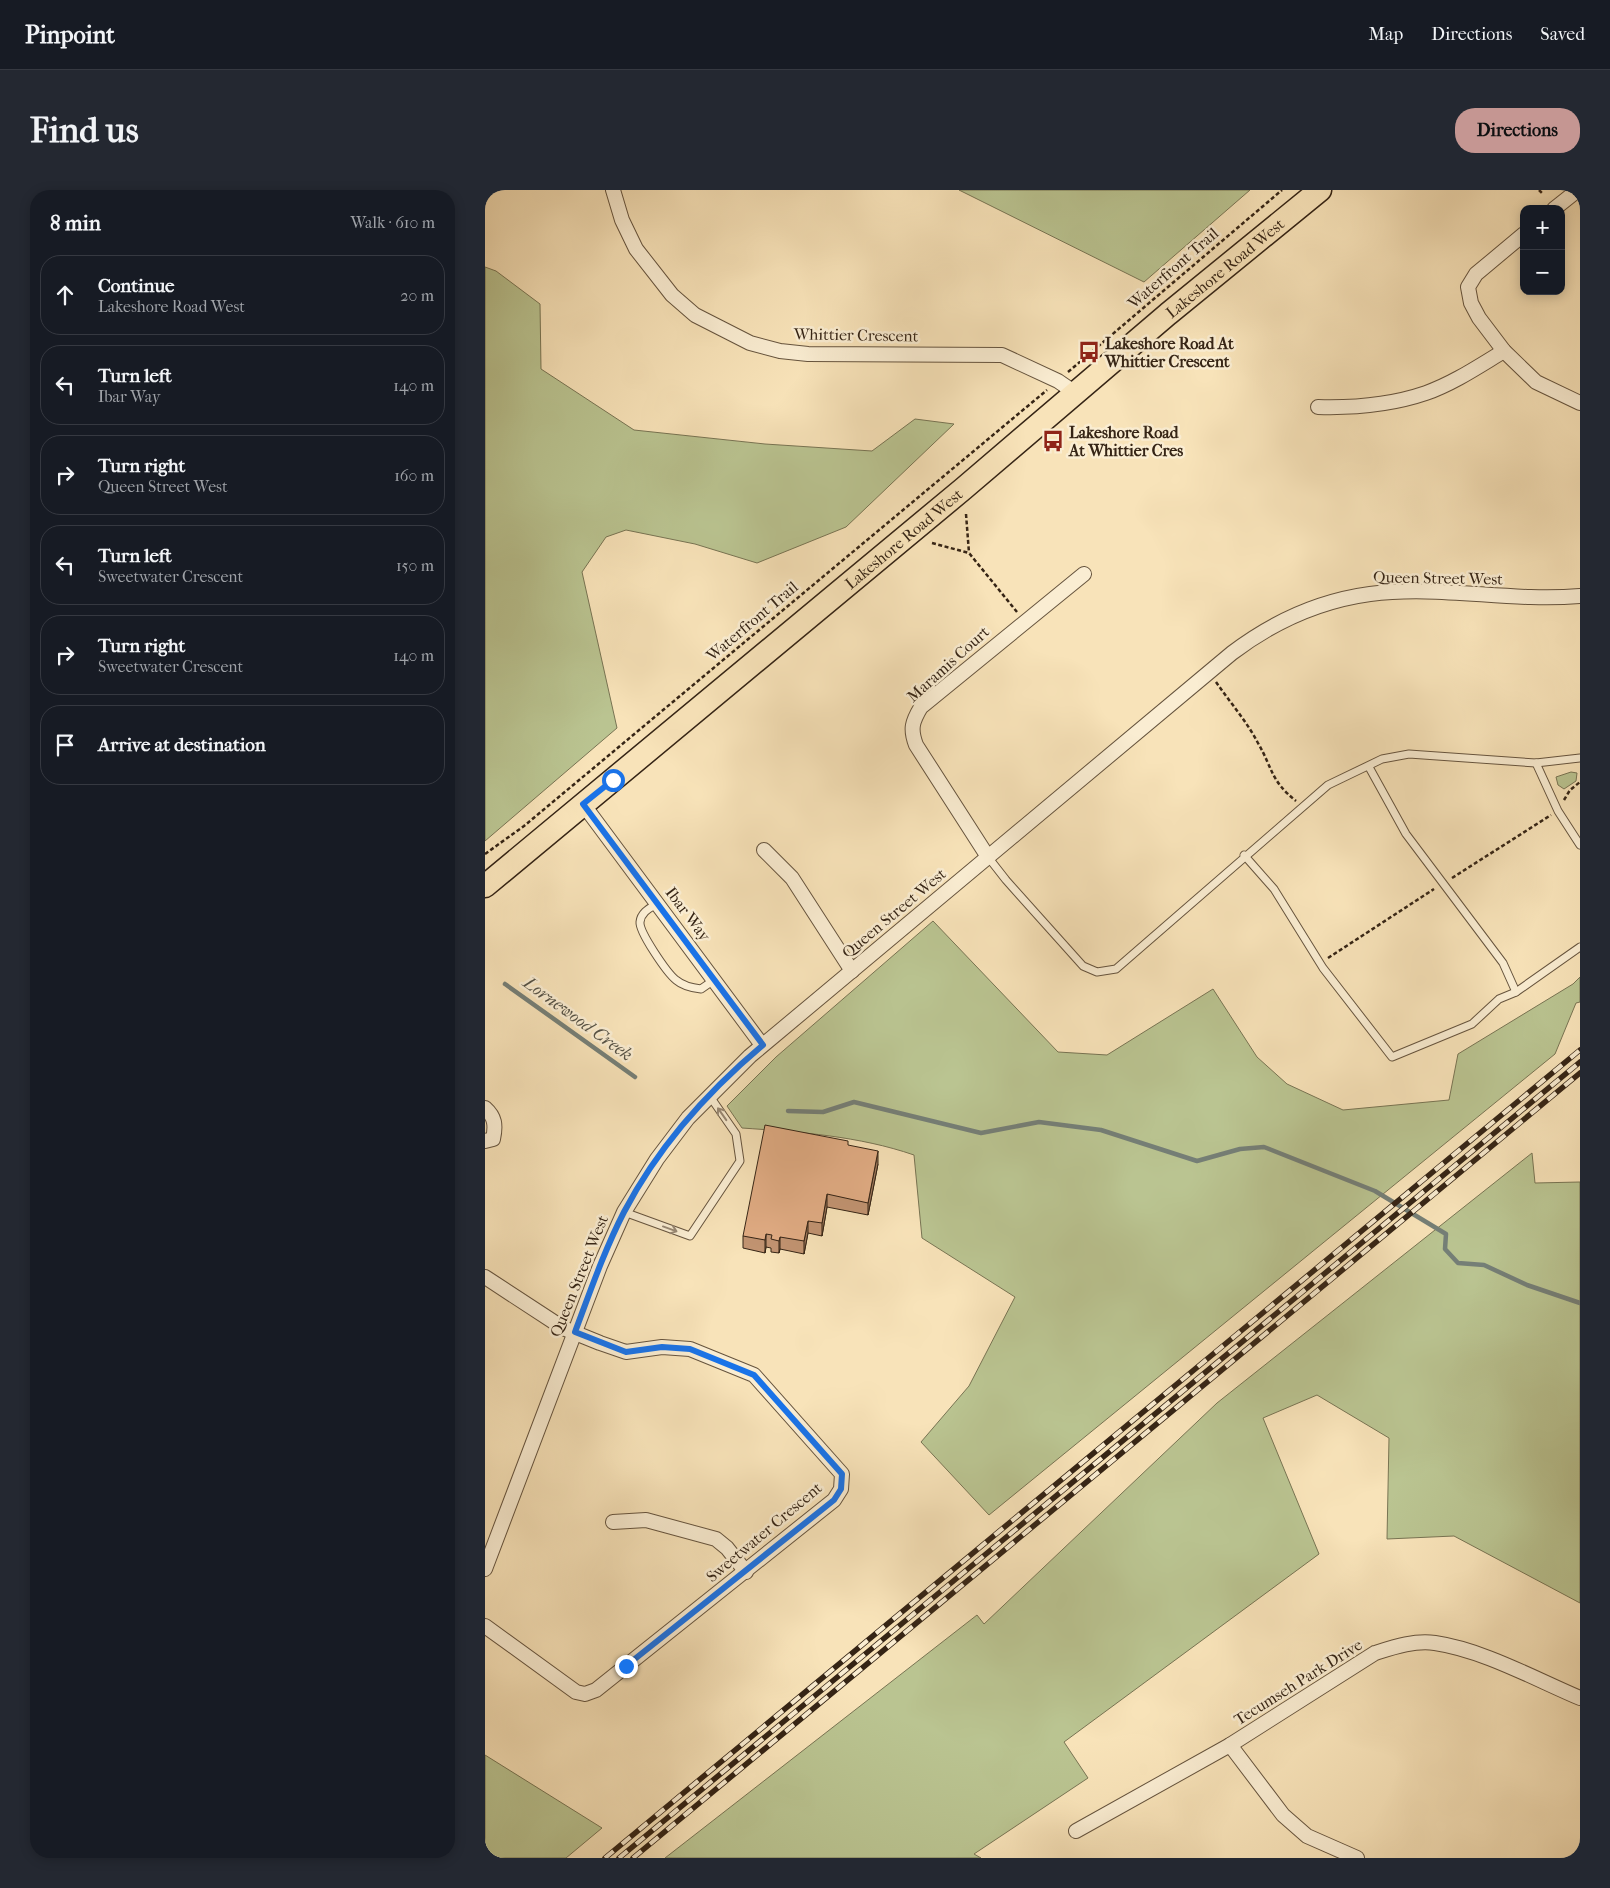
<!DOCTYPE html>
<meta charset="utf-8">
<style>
:root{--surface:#171b24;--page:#242831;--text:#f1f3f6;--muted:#9ea1a6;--line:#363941;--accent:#c59692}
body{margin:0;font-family:"IM FELL French Canon",serif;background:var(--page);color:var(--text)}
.controls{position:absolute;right:15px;top:15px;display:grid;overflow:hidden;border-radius:10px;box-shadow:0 2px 12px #0003}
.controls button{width:45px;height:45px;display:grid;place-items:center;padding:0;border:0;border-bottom:1px solid var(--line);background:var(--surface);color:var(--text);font:25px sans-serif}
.stop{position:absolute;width:15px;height:15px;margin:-11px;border:4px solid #1a73e8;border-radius:50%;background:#fff}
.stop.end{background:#1a73e8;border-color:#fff;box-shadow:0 1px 5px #0008}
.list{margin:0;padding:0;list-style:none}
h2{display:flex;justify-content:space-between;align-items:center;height:65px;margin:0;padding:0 20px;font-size:21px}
h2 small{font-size:16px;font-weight:400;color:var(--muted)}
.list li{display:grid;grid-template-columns:32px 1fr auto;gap:15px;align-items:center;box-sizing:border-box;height:80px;margin:0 10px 10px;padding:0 10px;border:1px solid var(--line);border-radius:20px}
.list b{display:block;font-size:19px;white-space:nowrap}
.list p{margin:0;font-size:16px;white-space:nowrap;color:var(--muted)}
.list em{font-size:16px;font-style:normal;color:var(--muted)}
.icon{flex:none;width:28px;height:28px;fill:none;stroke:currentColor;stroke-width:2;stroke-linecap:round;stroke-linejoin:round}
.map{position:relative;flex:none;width:1095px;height:1668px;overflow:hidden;border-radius:20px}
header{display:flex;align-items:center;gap:30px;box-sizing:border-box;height:70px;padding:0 25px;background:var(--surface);border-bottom:1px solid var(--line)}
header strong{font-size:24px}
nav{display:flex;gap:28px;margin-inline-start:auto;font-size:18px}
.intro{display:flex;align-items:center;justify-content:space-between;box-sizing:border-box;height:120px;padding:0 30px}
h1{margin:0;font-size:35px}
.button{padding:12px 22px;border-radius:20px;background:var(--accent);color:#111;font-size:18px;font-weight:700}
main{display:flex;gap:30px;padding:0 30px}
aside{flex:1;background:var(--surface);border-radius:20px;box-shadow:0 2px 12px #0003}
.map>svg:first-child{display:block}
.green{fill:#bac491;stroke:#787453}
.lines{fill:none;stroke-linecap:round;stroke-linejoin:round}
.stream{stroke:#757f77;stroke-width:4.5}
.service-casing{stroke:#66543e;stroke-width:9}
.minor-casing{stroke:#66543e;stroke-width:16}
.primary-casing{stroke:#352415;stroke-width:25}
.path{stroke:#352415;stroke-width:2.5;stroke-dasharray:4 2.5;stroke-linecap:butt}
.service{stroke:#faedd2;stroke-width:7}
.minor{stroke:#faedd2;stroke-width:14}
.primary{stroke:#f8e3b9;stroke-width:22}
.rail-casing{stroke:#352415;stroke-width:5.5}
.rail{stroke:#faedd2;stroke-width:4;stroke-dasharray:11;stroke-linecap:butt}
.wall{fill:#c29472;stroke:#352415}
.shaded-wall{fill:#9e785c;stroke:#352415}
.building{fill:#e1ac84;stroke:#352415}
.oneway{stroke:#988874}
.route{stroke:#1a73e8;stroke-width:6}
.labels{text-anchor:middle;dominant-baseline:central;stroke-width:5;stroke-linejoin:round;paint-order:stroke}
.street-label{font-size:16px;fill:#352415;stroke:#faedd2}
.poi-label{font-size:16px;font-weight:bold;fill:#352415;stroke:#faedd2;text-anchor:start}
.water-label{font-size:18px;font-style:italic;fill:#555246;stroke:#faedd2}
</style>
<header>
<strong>Pinpoint</strong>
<nav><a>Map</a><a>Directions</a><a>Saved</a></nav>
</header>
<div class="intro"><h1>Find us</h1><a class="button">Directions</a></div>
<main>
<aside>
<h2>8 min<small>Walk · 610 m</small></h2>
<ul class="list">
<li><svg class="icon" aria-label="ahead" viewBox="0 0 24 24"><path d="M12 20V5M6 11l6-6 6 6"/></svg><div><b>Continue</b><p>Lakeshore Road West</p></div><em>20 m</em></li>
<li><svg class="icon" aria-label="left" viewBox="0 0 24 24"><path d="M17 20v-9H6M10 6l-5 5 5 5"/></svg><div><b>Turn left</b><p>Ibar Way</p></div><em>140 m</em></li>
<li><svg class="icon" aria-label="right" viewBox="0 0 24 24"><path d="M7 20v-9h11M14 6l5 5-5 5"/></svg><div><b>Turn right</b><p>Queen Street West</p></div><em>160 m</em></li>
<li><svg class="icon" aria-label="left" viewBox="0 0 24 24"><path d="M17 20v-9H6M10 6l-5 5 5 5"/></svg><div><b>Turn left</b><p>Sweetwater Crescent</p></div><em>150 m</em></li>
<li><svg class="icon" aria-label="right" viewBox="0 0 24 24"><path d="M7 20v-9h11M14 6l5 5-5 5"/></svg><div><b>Turn right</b><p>Sweetwater Crescent</p></div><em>140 m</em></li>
<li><svg class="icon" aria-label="arrive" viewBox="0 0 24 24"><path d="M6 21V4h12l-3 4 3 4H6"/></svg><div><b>Arrive at destination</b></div></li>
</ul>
</aside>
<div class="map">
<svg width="1095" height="1668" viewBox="0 0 1095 1668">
<rect width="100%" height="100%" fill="#f8e3b9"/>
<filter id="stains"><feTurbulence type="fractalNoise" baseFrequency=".004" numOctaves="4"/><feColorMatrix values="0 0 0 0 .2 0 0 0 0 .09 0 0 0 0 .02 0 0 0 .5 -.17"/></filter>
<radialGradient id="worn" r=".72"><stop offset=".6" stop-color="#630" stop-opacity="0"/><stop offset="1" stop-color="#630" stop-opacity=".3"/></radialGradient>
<!-- green -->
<g class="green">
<polygon points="474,0 765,0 659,92"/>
<polygon points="0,77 11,81 55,114 56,179 149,240 280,254 387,261 430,229 469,234 361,337 272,373 210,354 141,340 121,347 97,382 132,538 0,651"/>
<polygon points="1086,582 1092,583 1091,591 1079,599 1073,595 1071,587"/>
<path d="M 448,731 L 573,862 L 622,865 L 728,799 L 772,867 L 802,894 L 858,920 L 964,910 L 973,864 L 1088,794 L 1095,787 L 1095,812 L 1091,813 L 1070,864 L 504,1325 L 436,1252 L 484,1196 L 530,1107 L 437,1048 L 429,965 C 374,946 315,942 257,938 L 242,916 L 291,867 Z"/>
<polygon points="1047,963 1050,993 1095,992 1095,1413 969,1346 902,1349 904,1248 832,1205 778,1228 834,1364 579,1552 603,1588 489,1664 496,1668 180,1668 492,1425 499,1434 732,1213"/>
<polygon points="0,1565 117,1638 81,1668 0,1668"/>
</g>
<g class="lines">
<!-- stream -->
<g class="stream">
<polyline points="20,794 150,887"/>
<polyline points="303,921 338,922 369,912 496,943 554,932 616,940 712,971 755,959 779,957 890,1001 961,1044 960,1059 973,1073 999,1075 1042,1095 1095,1113"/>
</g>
<!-- service casing -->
<g class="service-casing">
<g id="service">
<polyline points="1051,573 1073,621 1095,655"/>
<polyline points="884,577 921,644 1018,773 1031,802"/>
<polyline points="759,665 789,699 838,778 907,867 987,834 1014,809 1031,802 1095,757"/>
<polyline points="503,667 521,690 598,776 612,782 631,779 843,595 897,569 924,564 1051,573 1095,568"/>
<path d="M 173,713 C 165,718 156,722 155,732 C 154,742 182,783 191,790 C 198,796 207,798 216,799 L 229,790"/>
<polyline points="139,1022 205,1046 255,971 251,944 224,905"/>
</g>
</g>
<!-- minor casing -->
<g class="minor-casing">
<g id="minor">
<polyline points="128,0 137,30 151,59 187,105 210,125 265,153 295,161 323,164 517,165 573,191 592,204"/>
<polyline points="1069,19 1093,0"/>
<polyline points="1039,44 991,84 983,97 986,113 994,128 1019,161 1051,192 1095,213"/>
<path d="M 833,217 C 869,218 906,215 941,203 C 969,193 994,176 1019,161"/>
<polyline points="98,614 277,855"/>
<polyline points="279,660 307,688 367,781"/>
<path d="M 503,667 L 431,555 C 425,539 427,532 436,517 L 599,384"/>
<path d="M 0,918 C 10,927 11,935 8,949 L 0,951"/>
<polyline points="0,1087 78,1138 115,1153 141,1162 177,1157 205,1159 269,1185 357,1284 356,1299 349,1310 111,1500 100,1504 91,1502 0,1436"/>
<polyline points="128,1332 161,1330 231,1349 242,1358 261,1382"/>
<path d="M 0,1379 L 115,1076 L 139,1022 L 172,969 L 203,928 L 265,866 L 747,463 C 788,432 833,411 885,404 C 955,395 1025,412 1095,406"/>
<polyline points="745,1555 798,1625 822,1646 872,1668"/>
<path d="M 591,1641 L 745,1555 L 890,1463 C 909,1457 930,1450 950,1453 C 998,1460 1050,1489 1095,1508"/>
</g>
</g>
<!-- primary casing -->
<g class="primary-casing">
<g id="primary">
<path id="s1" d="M 0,696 L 478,299 L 683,124 L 835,0"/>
</g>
</g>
<!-- path -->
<g class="path">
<polyline points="1054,0 1057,3"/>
<polyline points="583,182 797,0"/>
<polyline points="481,324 484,363"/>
<polyline points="447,353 484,363 532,422"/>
<path d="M 731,492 C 745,512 762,532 773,553 C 788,579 785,590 811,611"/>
<polyline points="1079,610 1085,600 1095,592"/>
<polyline points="0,664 39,636 562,200"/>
<polyline points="967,688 1066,625"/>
<polyline points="843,768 949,699"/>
</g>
<!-- service -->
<use href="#service" class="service"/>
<!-- minor -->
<use href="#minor" class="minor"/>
<!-- primary -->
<use href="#primary" class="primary"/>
<!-- rail casing -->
<g class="rail-casing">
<g id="rail">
<polyline points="120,1668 1095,860"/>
<polyline points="134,1668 1095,872"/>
<polyline points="148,1668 1095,883"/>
</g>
</g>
<!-- rail -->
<use href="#rail" class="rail"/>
</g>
<!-- wall -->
<polygon class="wall" points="363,956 393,974 383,1025 342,1017 337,1046 323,1043 319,1064 295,1059 294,1063 286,1062 286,1058 281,1057 280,1063 258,1058 258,1046"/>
<!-- shaded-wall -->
<g class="shaded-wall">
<polygon points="393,961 393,974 383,1025 383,1013"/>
<polygon points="342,1004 342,1017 337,1046 337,1033"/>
<polygon points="323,1031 323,1043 319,1064 319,1051"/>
<polygon points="281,1044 281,1057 280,1063 280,1050"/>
<polygon points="295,1047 295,1059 294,1063 294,1051"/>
</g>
<!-- building -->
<polygon class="building" points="280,935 363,951 363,955 393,961 383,1013 342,1004 337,1033 323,1031 319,1051 295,1047 294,1051 286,1049 287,1045 281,1044 280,1050 258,1046"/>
<!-- one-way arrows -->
<defs><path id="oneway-shaft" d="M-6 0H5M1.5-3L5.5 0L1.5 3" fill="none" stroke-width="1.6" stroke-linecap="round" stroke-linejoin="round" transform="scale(1.25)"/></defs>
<g class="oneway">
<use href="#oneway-shaft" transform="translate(237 924) rotate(-125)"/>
<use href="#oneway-shaft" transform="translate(185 1039) rotate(20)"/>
</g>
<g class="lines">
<!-- route -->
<path class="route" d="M 128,590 L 98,614 L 278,855 C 222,902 173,957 139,1022 C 119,1061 105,1102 90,1142 L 141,1162 L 177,1157 L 205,1159 L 269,1185 L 357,1284 L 356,1299 L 349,1310 L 141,1476"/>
</g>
<!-- icons -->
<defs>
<g id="bus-bare" transform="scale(1.725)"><path d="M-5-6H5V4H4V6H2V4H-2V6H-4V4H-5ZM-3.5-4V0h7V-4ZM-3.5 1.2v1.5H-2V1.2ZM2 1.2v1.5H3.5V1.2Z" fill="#8f2418" stroke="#faedd2" stroke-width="2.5" paint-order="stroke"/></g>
</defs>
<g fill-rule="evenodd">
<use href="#bus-bare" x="604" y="162"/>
<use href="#bus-bare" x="568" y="251"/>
</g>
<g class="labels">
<!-- street labels -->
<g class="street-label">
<text transform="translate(688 78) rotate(-41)">Waterfront Trail</text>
<text stroke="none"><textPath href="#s1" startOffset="964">Lakeshore Road West</textPath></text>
<text transform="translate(371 145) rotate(1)">Whittier Crescent</text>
<text stroke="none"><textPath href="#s1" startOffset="544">Lakeshore Road West</textPath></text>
<text transform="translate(953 388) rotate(1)">Queen Street West</text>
<text transform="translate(267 431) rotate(-40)">Waterfront Trail</text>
<text transform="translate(463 474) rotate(-42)">Maramis Court</text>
<text transform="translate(409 723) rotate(-40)">Queen Street West</text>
<text transform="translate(203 724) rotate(53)">Ibar Way</text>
<text transform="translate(94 1086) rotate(-68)">Queen Street West</text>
<text transform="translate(279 1342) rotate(-40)">Sweetwater Crescent</text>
<text transform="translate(813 1492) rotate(-32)">Tecumseh Park Drive</text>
</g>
<!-- poi labels -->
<g class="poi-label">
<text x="620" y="153">Lakeshore Road At<tspan x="620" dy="18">Whittier Crescent</tspan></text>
<text x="584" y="242">Lakeshore Road<tspan x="584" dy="18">At Whittier Cres</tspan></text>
</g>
<!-- water labels -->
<g class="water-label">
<text transform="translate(93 829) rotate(36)">Lornewood Creek</text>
</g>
</g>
<rect width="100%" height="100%" filter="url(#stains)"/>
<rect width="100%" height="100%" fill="url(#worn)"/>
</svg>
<div class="controls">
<button>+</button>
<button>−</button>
</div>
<div class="stop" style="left:128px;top:590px"></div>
<div class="stop end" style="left:141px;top:1476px"></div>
</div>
</main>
